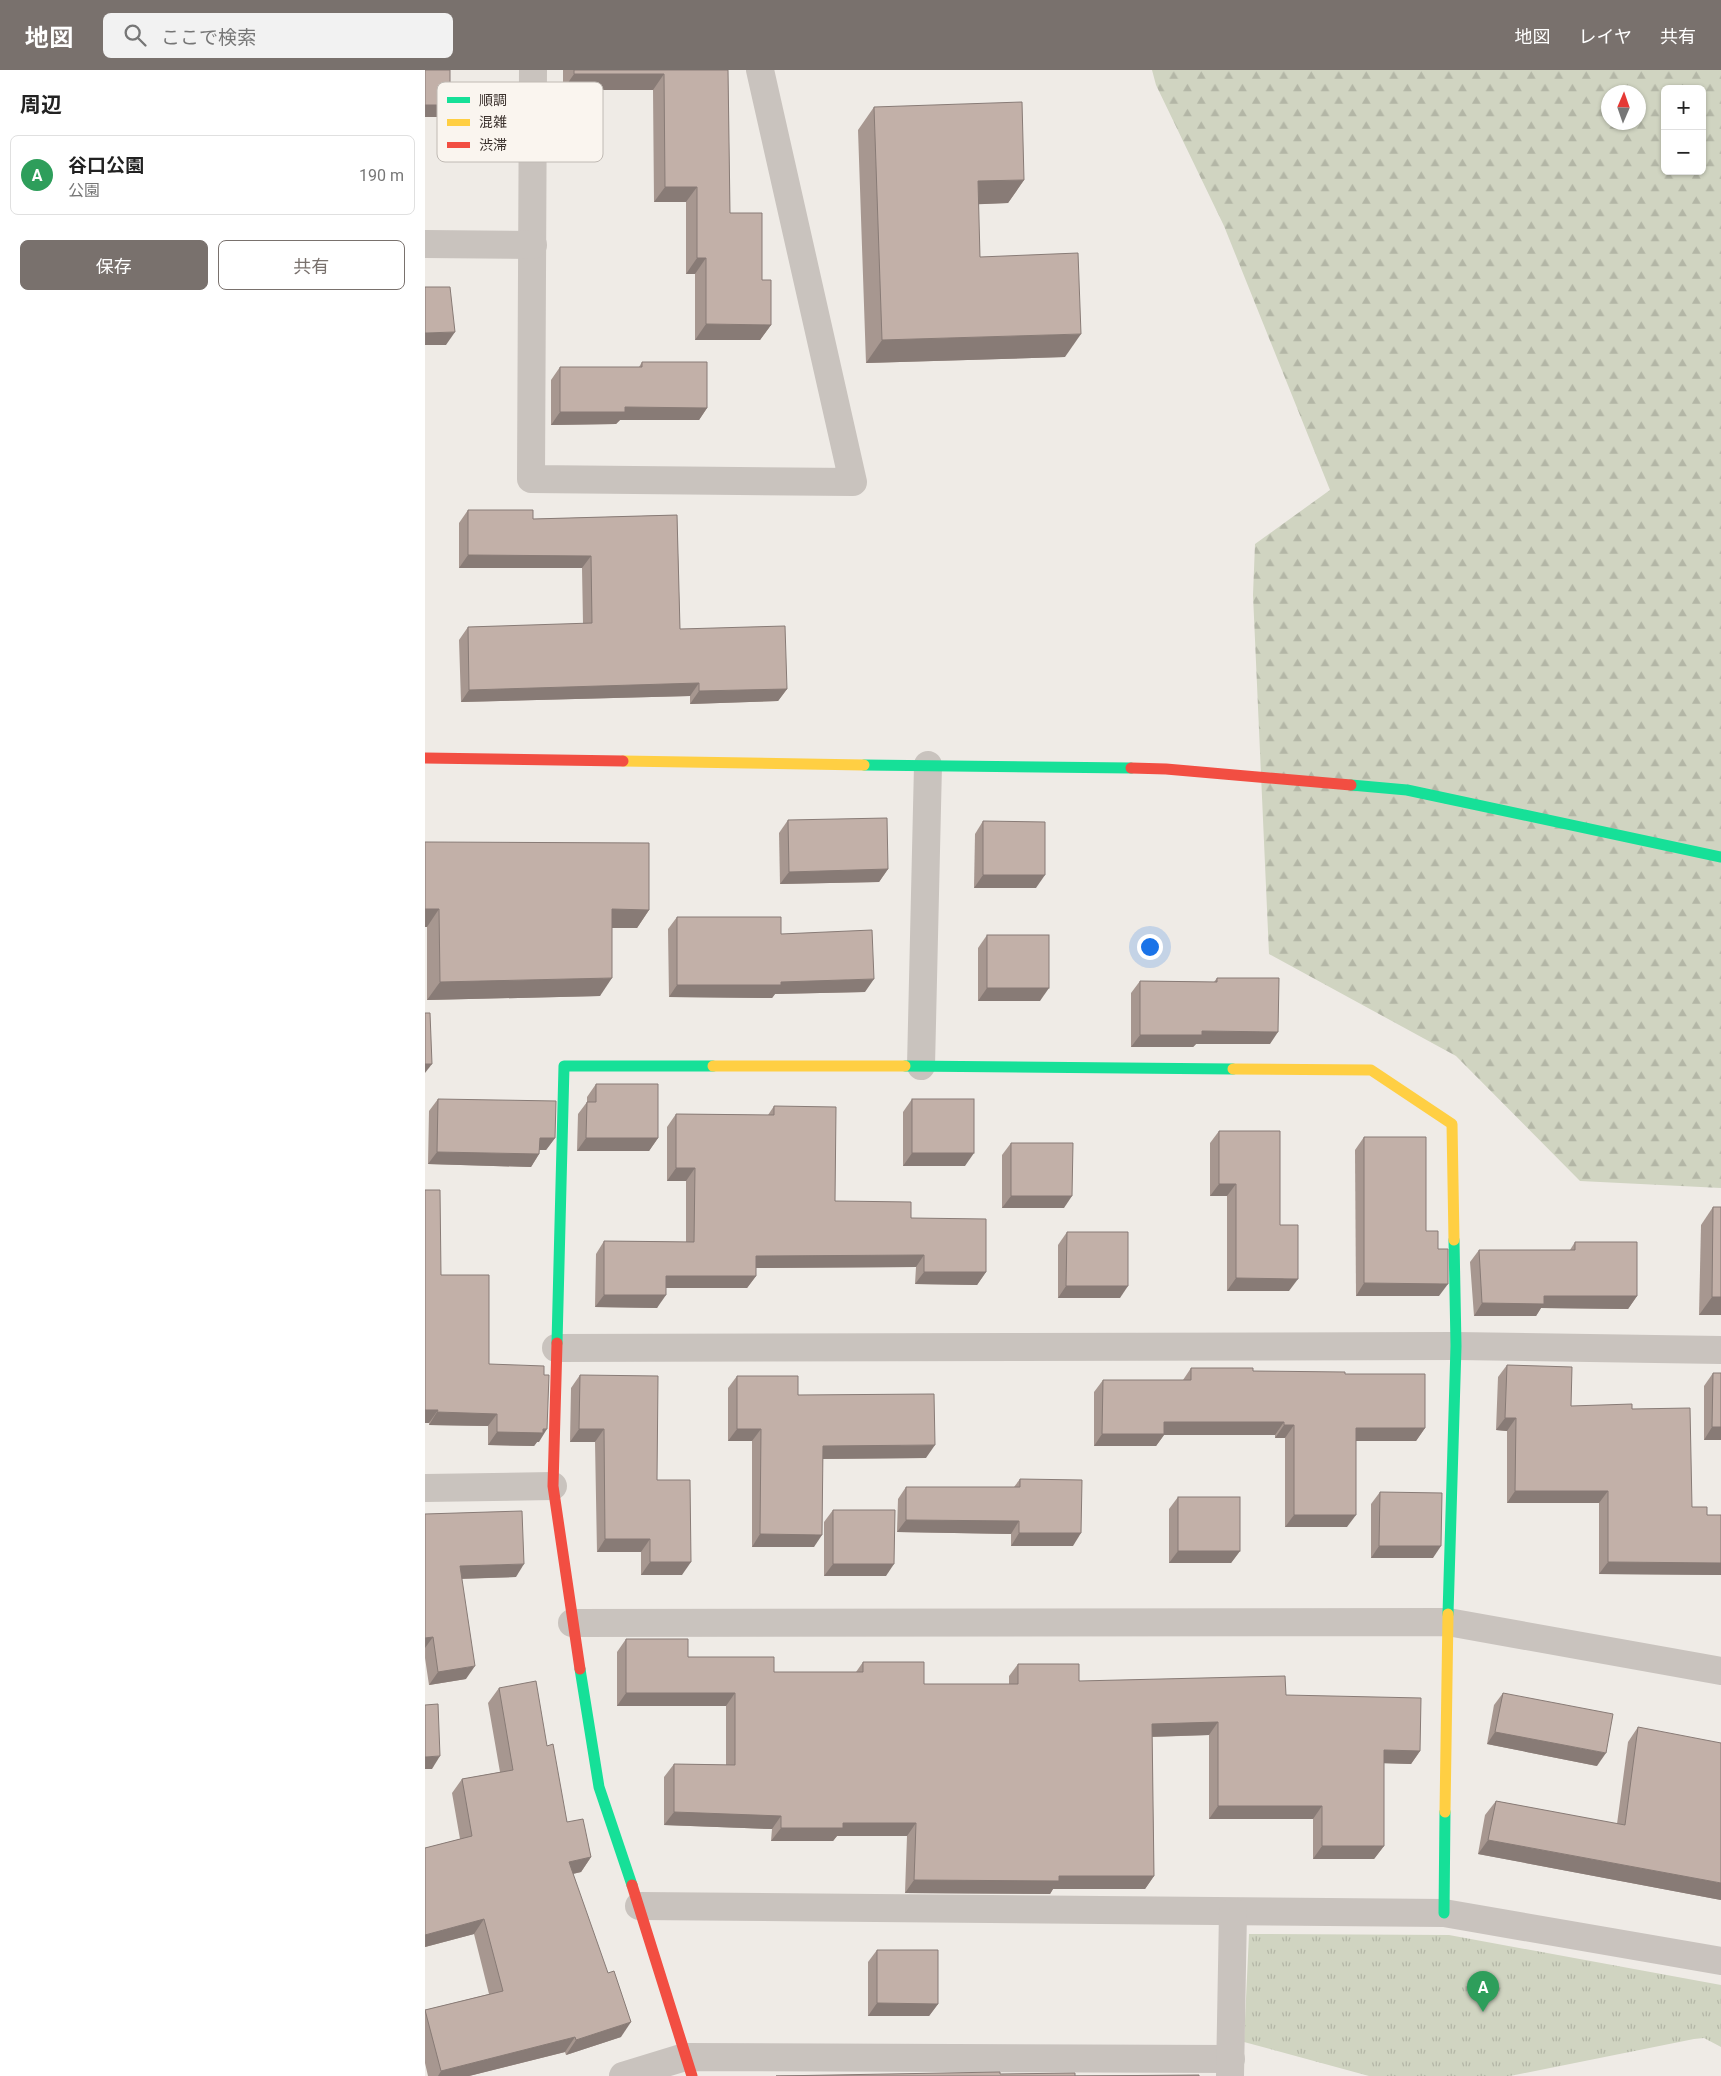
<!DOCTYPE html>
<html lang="ja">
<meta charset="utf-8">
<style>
:root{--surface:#fff;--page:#f2f2f2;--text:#222;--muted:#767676;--line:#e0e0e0;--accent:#79716d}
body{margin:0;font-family:Roboto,"Noto Sans JP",sans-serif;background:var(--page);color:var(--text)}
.controls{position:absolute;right:15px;top:15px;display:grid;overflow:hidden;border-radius:8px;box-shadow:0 1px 4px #0004}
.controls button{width:45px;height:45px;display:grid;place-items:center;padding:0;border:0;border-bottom:1px solid var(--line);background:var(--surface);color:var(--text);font:25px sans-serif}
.compass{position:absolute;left:1176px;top:15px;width:45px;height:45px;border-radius:50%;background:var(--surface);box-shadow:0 1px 4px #0004;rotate:2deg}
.you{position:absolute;left:724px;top:876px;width:18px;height:18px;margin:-12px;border:4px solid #fff;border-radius:50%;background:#1a73e8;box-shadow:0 0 0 8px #1a73e833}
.badge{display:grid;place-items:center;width:32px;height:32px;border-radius:50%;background:var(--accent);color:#fff;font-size:16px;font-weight:700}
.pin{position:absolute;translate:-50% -41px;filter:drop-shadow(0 1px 2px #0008)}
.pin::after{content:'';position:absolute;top:26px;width:18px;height:15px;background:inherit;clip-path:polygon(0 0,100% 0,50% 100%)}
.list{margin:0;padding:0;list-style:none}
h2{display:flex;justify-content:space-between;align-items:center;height:65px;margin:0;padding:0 20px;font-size:21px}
h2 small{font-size:16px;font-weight:400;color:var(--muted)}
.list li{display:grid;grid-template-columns:32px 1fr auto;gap:15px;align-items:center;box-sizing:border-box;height:80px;margin:0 10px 10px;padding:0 10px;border:1px solid var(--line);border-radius:8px}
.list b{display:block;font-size:19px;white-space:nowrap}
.list p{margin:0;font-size:16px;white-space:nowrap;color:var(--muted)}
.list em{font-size:16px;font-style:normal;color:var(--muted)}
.actions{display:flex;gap:10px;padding:15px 20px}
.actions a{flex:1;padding:11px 0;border:1px solid var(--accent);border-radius:8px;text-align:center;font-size:18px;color:var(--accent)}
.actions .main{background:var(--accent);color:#fff}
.icon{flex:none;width:28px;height:28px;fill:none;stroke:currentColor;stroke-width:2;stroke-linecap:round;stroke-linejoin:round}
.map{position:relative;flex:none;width:1296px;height:2006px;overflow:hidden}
header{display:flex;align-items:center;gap:30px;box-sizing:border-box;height:70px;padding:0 25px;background:var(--accent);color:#fff}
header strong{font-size:24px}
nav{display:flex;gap:28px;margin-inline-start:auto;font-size:18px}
.search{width:350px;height:45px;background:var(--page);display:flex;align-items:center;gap:12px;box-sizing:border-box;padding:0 18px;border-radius:8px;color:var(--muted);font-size:19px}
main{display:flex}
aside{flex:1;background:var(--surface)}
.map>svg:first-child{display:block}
.grass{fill:url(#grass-tufts)}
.forest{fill:url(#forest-firs);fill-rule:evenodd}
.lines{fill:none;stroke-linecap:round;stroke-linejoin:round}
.street{stroke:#c9c3be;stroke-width:28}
.fast{stroke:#16e098;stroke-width:11}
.slow{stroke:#ffcf43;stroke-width:11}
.jam{stroke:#f24e42;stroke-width:11}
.wall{fill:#a79790}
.shaded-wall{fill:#887b76}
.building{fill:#c2b0a8;stroke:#887b76}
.key{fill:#faf5ef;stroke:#c0bab4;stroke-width:1}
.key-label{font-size:14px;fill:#3a302c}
</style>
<header>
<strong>地図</strong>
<div class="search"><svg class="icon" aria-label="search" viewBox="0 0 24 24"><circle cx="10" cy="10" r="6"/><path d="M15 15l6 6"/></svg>ここで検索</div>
<nav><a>地図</a><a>レイヤ</a><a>共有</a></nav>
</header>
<main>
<aside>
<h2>周辺<small></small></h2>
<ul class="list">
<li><span class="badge" style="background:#2e9e5b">A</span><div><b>谷口公園</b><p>公園</p></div><em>190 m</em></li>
</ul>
<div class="actions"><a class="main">保存</a><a>共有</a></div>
</aside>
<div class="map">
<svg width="1296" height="2006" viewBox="0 0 1296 2006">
<defs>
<pattern id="grass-tufts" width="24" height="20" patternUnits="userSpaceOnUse" patternTransform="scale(1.25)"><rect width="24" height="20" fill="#d0d4c1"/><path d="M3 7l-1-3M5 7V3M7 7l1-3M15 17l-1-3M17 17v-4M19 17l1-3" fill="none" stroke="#b3b6a6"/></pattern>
<pattern id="forest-firs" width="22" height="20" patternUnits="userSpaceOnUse" patternTransform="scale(1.25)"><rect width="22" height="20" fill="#d0d4c1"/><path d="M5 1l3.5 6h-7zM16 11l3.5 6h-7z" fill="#b3b6a6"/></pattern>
</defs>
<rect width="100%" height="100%" fill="#efebe6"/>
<!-- grass -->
<polygon class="grass" points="824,1864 1024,1865 1296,1915 1296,1977 1279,1968 1269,1969 1085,2006 944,2006 819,1972"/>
<!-- forest -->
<path class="forest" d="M 727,0 L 1296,0 L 1296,1118 L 1155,1111 L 1031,986 L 844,884 L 828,525 L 830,474 L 905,420 L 799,156 L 731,15 ZM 1240,19 L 1277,19 L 1277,101 L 1240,101 ZM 1184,22 L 1214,22 L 1214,52 L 1184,52 Z"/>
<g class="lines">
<!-- street -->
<g class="street">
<polyline points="108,0 106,409 428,412 335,0"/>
<polyline points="0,174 108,175"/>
<polyline points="496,996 503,695"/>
<polyline points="131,1278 1031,1276 1296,1280"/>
<polyline points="0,1418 128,1416"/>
<polyline points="147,1553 1023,1552 1296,1601"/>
<polyline points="214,1836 1019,1843 1296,1891"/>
<polyline points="198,2006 260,1987 806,1989"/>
<polyline points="805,2006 808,1842"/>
</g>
<!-- fast -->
<g class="fast">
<polyline points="439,695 706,698"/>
<polyline points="926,715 982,720 1296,787"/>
<polyline points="480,996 808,999"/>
<polyline points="132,1273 139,996 288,996"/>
<polyline points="1023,1544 1031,1276 1029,1170"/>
<polyline points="155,1599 174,1717 207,1815"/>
<polyline points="1019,1843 1020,1742"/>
</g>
<!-- slow -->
<g class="slow">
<polyline points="198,691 439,695"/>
<polyline points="288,996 480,996"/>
<polyline points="808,999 946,1000 1027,1054 1029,1170"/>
<polyline points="1020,1742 1023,1544"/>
</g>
<!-- jam -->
<g class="jam">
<polyline points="0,688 198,691"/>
<polyline points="706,698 741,699 926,715"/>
<polyline points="132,1273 128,1416 155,1599"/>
<polyline points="207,1815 267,2006"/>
</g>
</g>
<!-- wall -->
<g class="wall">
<polygon points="138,0 303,0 305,143 337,210 346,255 335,270 270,270 270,204 261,204 261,132 229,132 228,20 138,20"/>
<polygon points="449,37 599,110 583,133 553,134 555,187 640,287 441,293 433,60"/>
<polygon points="217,292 282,338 274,350 195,350 191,354 126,355 126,310 135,297 214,297"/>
<polygon points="43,440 108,449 252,445 255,559 362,619 353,631 265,634 265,626 36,632 34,570 43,557 158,554 157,498 34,498 34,453"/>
<polygon points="363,750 463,799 454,812 355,814 354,763"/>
<polygon points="558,751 611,818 549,818 550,764"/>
<polygon points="0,772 224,840 212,858 187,858 175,926 2,930 2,857 0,857"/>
<polygon points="252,847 356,864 440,922 350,924 347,928 244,927 243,859"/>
<polygon points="562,865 615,931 553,931 553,878"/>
<polygon points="792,908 845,974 771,974 768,977 706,977 706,923 715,911 789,912"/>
<polygon points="171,1014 233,1068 224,1081 152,1081 153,1044 162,1032 162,1027"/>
<polygon points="13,1029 130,1068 121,1080 114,1080 114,1084 106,1097 3,1094 4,1041"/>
<polygon points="487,1029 540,1096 478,1096 478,1042"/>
<polygon points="349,1036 410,1131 486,1148 561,1202 552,1215 490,1214 491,1197 331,1198 331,1206 322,1218 241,1218 232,1238 170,1237 171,1184 179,1171 261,1172 261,1111 242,1111 242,1057 251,1044 343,1045"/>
<polygon points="794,1061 864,1221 802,1221 802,1126 785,1126 785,1073"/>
<polygon points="939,1067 1013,1179 1014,1226 931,1226 930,1080"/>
<polygon points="586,1073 639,1138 577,1138 577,1085"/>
<polygon points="1288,1137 1296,1245 1274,1245 1276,1155"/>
<polygon points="642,1162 695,1228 633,1228 633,1175"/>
<polygon points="1150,1172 1212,1226 1203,1239 1116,1238 1111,1246 1049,1246 1045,1192 1054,1180 1145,1180"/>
<polygon points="16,1205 64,1294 114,1372 112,1372 109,1376 63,1375 63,1356 4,1355"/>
<polygon points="1082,1295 1146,1336 1207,1339 1267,1437 1282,1445 1296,1445 1296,1505 1174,1504 1174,1433 1082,1433 1082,1361 1071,1360 1073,1307"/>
<polygon points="766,1298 828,1301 920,1304 1000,1358 991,1371 931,1371 922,1457 860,1457 860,1368 850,1368 850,1365 739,1365 731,1376 669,1376 669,1322 678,1310 758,1310"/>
<polygon points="1288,1303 1296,1370 1279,1370 1279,1316"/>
<polygon points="155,1305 232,1410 257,1505 216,1505 216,1482 172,1482 170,1372 145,1372 146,1318"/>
<polygon points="312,1306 373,1325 501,1388 398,1389 389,1477 327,1477 327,1371 303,1371 303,1318"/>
<polygon points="595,1409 648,1476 586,1476 586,1464 472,1462 473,1429 481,1417 589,1417"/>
<polygon points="955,1422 1008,1488 946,1488 946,1434"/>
<polygon points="753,1427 815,1481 806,1493 744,1493 744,1439"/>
<polygon points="408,1440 461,1506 399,1506 399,1452"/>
<polygon points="0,1444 91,1507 36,1509 41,1609 4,1615 0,1588"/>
<polygon points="201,1569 263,1587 349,1602 431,1602 438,1592 499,1614 584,1614 584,1606 593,1594 654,1611 861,1625 995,1681 986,1694 959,1693 959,1776 949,1789 888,1789 888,1749 784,1749 784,1665 727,1667 729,1806 720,1819 628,1819 625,1824 480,1823 482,1766 412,1766 408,1771 346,1771 347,1759 239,1755 239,1707 249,1694 301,1695 301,1636 192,1636 192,1582"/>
<polygon points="74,1618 122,1676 142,1752 166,1787 156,1802 148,1804 196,1967 141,1985 140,1982 44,2006 3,2006 0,1993 0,1940 64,1924 49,1864 0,1877 0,1778 35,1769 27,1723 37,1709 75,1702 63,1633"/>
<polygon points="1078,1623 1172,1696 1062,1674 1069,1635"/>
<polygon points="1213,1657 1296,1830 1053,1784 1060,1745 1071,1731 1192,1754 1203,1672"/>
<polygon points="452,1880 513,1934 504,1946 443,1946 443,1892"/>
</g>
<!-- shaded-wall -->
<g class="shaded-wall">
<polygon points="149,4 239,4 228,20 138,20"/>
<polygon points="0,35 25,35 16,47 0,47"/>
<polygon points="599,110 583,133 536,135 553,111"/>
<polygon points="240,117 272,117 261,132 229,132"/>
<polygon points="272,188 281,188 270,204 261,204"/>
<polygon points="281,254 346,255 335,270 270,270"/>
<polygon points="30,262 21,275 0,275 0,263"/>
<polygon points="656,264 640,287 441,293 457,270"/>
<polygon points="200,337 282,338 274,350 195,350 191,354 126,355 135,342"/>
<polygon points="43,485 166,486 157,498 34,498"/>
<polygon points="274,613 265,626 36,632 44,620"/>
<polygon points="362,619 353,631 265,634 274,621"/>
<polygon points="463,799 454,812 355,814 364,802"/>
<polygon points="558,805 620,805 611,818 549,818"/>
<polygon points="0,839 14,839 2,857 0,857"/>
<polygon points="187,839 224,840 212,858 174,858"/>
<polygon points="187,908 175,926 2,930 15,912"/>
<polygon points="449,909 440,922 350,924 347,928 244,927 252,915"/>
<polygon points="562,918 624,918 615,931 553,931"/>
<polygon points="777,961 853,962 845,974 771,974 768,977 706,977 715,965"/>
<polygon points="0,994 7,994 0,1003"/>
<polygon points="115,1068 130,1068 121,1080 106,1080"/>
<polygon points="161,1068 233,1068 224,1081 152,1081"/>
<polygon points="12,1082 114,1084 106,1097 3,1094"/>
<polygon points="487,1083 549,1083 540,1096 478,1096"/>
<polygon points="251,1098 270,1098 261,1111 242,1111"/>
<polygon points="794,1114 811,1114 802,1126 785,1126"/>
<polygon points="586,1126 647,1126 639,1138 577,1138"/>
<polygon points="499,1185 491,1197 322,1198 331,1186"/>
<polygon points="499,1202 561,1202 552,1215 490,1214"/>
<polygon points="241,1206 331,1206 322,1218 232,1218"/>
<polygon points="811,1208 873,1209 864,1221 802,1221"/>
<polygon points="939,1213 1023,1214 1014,1226 931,1226"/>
<polygon points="641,1216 703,1216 695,1228 633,1228"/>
<polygon points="179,1225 241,1225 232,1238 170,1237"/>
<polygon points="1119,1226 1212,1226 1203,1239 1116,1238 1111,1246 1049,1246 1057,1233"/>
<polygon points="1287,1227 1296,1227 1296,1245 1274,1245"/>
<polygon points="0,1340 13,1340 4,1353 0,1353"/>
<polygon points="12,1342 72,1344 63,1356 4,1355"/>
<polygon points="1080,1348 1091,1348 1082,1361 1071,1360"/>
<polygon points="739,1352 859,1352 850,1365 739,1365 731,1376 669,1376 677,1364"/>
<polygon points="859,1355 869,1355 860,1368 850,1368"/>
<polygon points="1287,1357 1296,1357 1296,1370 1279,1370"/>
<polygon points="931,1358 1000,1358 991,1371 922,1371"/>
<polygon points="122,1359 114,1372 112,1372 109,1376 63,1375 72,1362"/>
<polygon points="154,1359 179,1359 170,1372 145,1372"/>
<polygon points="312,1359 336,1359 327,1371 303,1371"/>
<polygon points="510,1375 501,1388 389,1389 398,1376"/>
<polygon points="1090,1421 1183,1421 1174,1433 1082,1433"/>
<polygon points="869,1445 931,1445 922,1457 860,1457"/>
<polygon points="481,1450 594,1451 586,1464 472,1462"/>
<polygon points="594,1463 656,1463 648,1476 586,1476"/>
<polygon points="335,1464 397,1465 389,1477 327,1477"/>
<polygon points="180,1469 225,1469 216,1482 172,1482"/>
<polygon points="954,1476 1016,1476 1008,1488 946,1488"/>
<polygon points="753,1481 815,1481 806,1493 744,1493"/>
<polygon points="225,1492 266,1492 257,1505 216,1505"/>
<polygon points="1183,1492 1296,1493 1296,1505 1174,1504"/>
<polygon points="99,1494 91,1507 26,1509 35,1496"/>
<polygon points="408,1494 469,1494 461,1506 399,1506"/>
<polygon points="8,1567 0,1578 0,1568"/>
<polygon points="50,1596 41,1609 4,1615 13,1602"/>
<polygon points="201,1623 310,1623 301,1636 192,1636"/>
<polygon points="793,1652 784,1665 718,1667 727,1654"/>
<polygon points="1070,1662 1181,1683 1172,1696 1062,1674"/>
<polygon points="959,1680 995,1681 986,1694 950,1693"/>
<polygon points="15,1686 7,1699 0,1699 0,1687"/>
<polygon points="793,1736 897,1736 888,1749 784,1749"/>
<polygon points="249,1742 356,1746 347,1759 239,1755"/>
<polygon points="418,1753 491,1753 482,1766 412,1766 408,1771 346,1771 356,1758"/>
<polygon points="1063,1770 1296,1813 1296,1830 1053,1784"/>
<polygon points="897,1776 959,1776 949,1789 888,1789"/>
<polygon points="166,1787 156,1802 133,1807 144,1792"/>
<polygon points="634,1806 729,1806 720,1819 628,1819 625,1824 480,1823 489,1810"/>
<polygon points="59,1849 49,1864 0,1877 0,1865"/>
<polygon points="452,1933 513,1934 504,1946 443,1946"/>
<polygon points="206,1952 196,1967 141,1985 151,1970"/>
<polygon points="150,1967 140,1982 44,2006 13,2006 16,2001"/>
</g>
<!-- building -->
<g class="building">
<rect x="0" y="0" width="25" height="35"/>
<polygon points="149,0 303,0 305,143 337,143 337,210 346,210 346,255 281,254 281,188 272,188 272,117 240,117 239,4 149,4"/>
<polygon points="597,32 599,110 553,111 555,187 653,183 656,264 457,270 449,37"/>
<polygon points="0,217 25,217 30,262 0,263"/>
<polygon points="217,292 282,292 282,338 200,337 200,342 135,342 135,297 217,297"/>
<polygon points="43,440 108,440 108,449 252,445 255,559 360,556 362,619 274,621 274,613 44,620 43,557 167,553 166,486 43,485"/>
<polygon points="462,748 463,799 364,802 363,750"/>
<polygon points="558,751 620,752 620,805 558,805"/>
<polygon points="0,772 224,773 224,840 187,839 187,908 15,912 14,839 0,839"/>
<polygon points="252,847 356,847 356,864 447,860 449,909 356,912 356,915 252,915"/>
<rect x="562" y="865" width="62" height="53"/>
<polygon points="792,908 854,908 853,962 777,961 777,965 715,965 715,911 792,912"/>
<polygon points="0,943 5,943 7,994 0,994"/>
<polygon points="171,1014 233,1014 233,1068 161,1068 162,1032 171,1032"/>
<polygon points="13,1029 131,1031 130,1068 115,1068 114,1084 12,1082"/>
<rect x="487" y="1029" width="62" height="54"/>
<polygon points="349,1036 411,1037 410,1131 486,1132 486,1148 561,1149 561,1202 499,1202 499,1185 331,1186 331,1206 241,1206 241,1225 179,1225 179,1171 269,1172 270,1098 251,1098 251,1044 349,1045"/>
<polygon points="794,1061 855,1061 855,1155 873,1155 873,1209 811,1208 811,1114 794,1114"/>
<polygon points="939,1067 1001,1067 1001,1161 1013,1161 1013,1179 1023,1179 1023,1214 939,1213"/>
<polygon points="586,1073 648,1073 647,1126 586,1126"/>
<polygon points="0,1120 15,1120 16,1205 64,1205 64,1294 119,1296 119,1305 124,1305 122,1359 118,1359 118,1363 72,1362 72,1344 12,1342 13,1340 0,1340"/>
<polygon points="1288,1137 1296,1137 1296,1227 1287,1227"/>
<polygon points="642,1162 703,1162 703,1216 641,1216"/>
<polygon points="1150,1172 1212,1172 1212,1226 1119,1226 1119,1234 1057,1233 1054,1180 1150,1180"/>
<polygon points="1082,1295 1147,1297 1146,1336 1207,1334 1207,1339 1265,1338 1267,1437 1282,1437 1282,1445 1296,1445 1296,1493 1183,1492 1183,1421 1090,1421 1091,1348 1080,1348"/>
<polygon points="766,1298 828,1298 828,1301 920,1302 920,1304 1000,1304 1000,1358 931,1358 931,1445 869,1445 869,1355 859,1355 859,1352 739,1352 739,1364 677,1364 678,1310 766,1310"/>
<polygon points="1288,1303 1296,1303 1296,1357 1287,1357"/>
<polygon points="155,1305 233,1306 232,1410 265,1410 266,1492 225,1492 225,1469 180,1469 179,1359 154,1359"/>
<polygon points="312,1306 373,1306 373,1325 509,1324 510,1375 398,1376 397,1465 335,1464 336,1359 312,1359"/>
<polygon points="595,1409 657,1410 656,1463 594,1463 594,1451 481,1450 481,1417 595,1417"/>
<polygon points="955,1422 1017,1423 1016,1476 954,1476"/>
<rect x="753" y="1427" width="62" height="54"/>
<polygon points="408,1440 470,1440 469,1494 408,1494"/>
<polygon points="97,1441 99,1494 35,1496 50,1596 13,1602 8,1567 0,1568 0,1444"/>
<polygon points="201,1569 263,1569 263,1587 349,1587 349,1602 438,1602 438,1592 499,1592 499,1614 593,1614 593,1594 654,1594 654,1611 860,1606 861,1625 996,1628 995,1681 959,1680 959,1776 897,1776 897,1736 793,1736 793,1652 727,1654 729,1806 634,1806 634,1811 489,1810 491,1753 418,1753 418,1758 356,1758 356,1746 249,1742 249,1694 310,1695 310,1623 201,1623"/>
<polygon points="111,1611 122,1676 128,1674 142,1752 158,1749 166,1787 144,1792 183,1903 189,1901 206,1952 151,1970 150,1967 16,2001 0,1940 78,1921 59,1849 0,1865 0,1778 47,1766 37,1709 88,1700 74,1618"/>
<polygon points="1078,1623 1188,1644 1181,1683 1070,1662"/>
<polygon points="13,1634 15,1686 0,1687 0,1635"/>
<polygon points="1213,1657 1296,1673 1296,1813 1063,1770 1071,1731 1200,1755"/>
<polygon points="452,1880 513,1880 513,1934 452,1933"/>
<polygon points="575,2002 575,2004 650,2003 650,2006 774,2005 774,2006 351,2006"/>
</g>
<!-- legend -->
<rect x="12" y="12" width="166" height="80" rx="8" class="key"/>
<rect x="22" y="27" width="23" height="6" fill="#16e098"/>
<rect x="22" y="49" width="23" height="7" fill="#ffcf43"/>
<rect x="22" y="72" width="23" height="6" fill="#f24e42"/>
<g class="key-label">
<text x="54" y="35">順調</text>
<text x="54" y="57">混雑</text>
<text x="54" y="80">渋滞</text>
</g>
</svg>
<div class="controls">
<button>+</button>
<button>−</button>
</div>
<svg class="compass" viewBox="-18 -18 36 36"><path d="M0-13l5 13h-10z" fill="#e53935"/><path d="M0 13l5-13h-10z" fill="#767676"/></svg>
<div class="you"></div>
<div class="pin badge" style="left:1058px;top:1942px;background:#2e9e5b">A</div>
</div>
</main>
